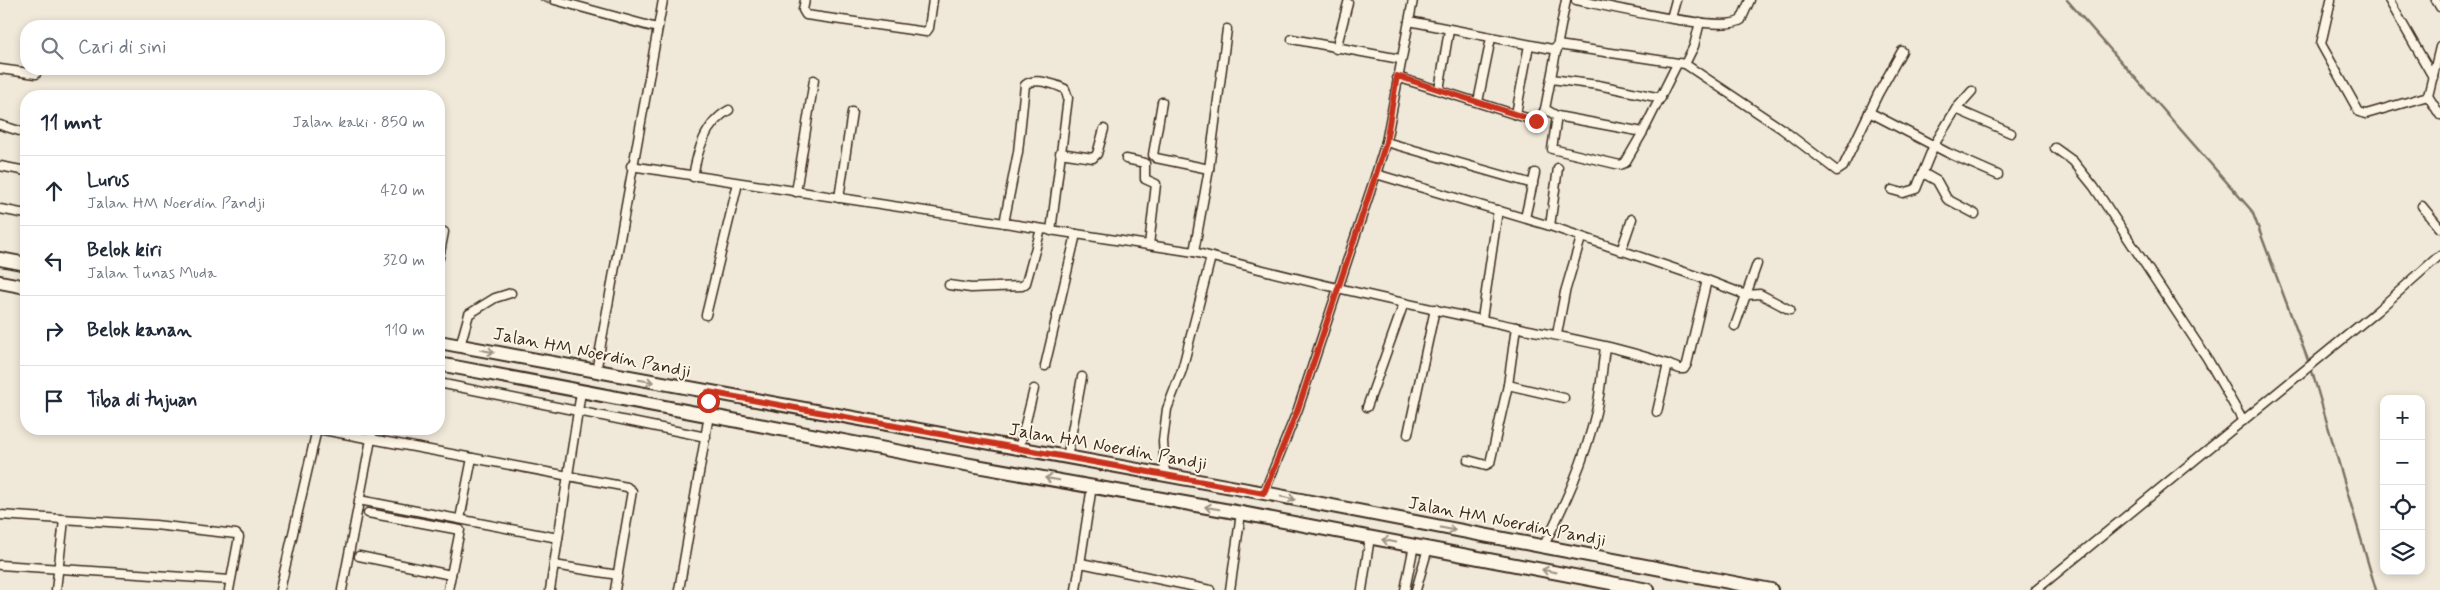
<!DOCTYPE html>
<html lang="id">
<meta charset="utf-8">
<style>
:root{--surface:#fff;--page:#f2f2f3;--text:#1f2937;--muted:#747a83;--line:#e0e1e3}
body{margin:0;font-family:Mynerve,sans-serif;background:var(--page);color:var(--text)}
.controls{position:absolute;right:15px;bottom:15px;display:grid;overflow:hidden;border-radius:10px;box-shadow:0 2px 8px #0003}
.controls button{width:45px;height:45px;display:grid;place-items:center;padding:0;border:0;border-bottom:1px solid var(--line);background:var(--surface);color:var(--text);font:25px sans-serif}
.stop{position:absolute;width:15px;height:15px;margin:-11px;border:4px solid #c8321e;border-radius:50%;background:#fff}
.stop.end{background:#c8321e;border-color:#fff;box-shadow:0 1px 5px #0008}
.list{margin:0;padding:0;list-style:none}
h2{display:flex;justify-content:space-between;align-items:center;height:65px;margin:0;padding:0 20px;font-size:21px}
h2 small{font-size:16px;font-weight:400;color:var(--muted)}
.list li{display:grid;grid-template-columns:32px 1fr auto;gap:15px;align-items:center;box-sizing:border-box;height:70px;padding:0 20px;border-top:1px solid var(--line)}
.list b{display:block;font-size:19px;white-space:nowrap}
.list p{margin:0;font-size:16px;white-space:nowrap;color:var(--muted)}
.list em{font-size:16px;font-style:normal;color:var(--muted)}
.icon{flex:none;width:28px;height:28px;fill:none;stroke:currentColor;stroke-width:2;stroke-linecap:round;stroke-linejoin:round}
.map{position:relative;flex:none;width:2440px;height:590px;overflow:hidden}
.search{position:absolute;background:var(--surface);box-shadow:0 2px 8px #0003;left:20px;top:20px;width:425px;height:55px;display:flex;align-items:center;gap:12px;box-sizing:border-box;padding:0 18px;border-radius:20px;color:var(--muted);font-size:19px}
.panel{position:absolute;background:var(--surface);box-shadow:0 2px 8px #0003;left:20px;top:90px;width:425px;height:345px;border-radius:20px}
.map>svg:first-child{display:block}
.lines{fill:none;stroke-linecap:round;stroke-linejoin:round}
.stream{stroke:#7e7163;stroke-width:2.5}
.minor-casing{stroke:#3b2a1e;stroke-width:11}
.primary-casing{stroke:#3b2a1e;stroke-width:16}
.minor{stroke:#fcf5e5;stroke-width:8}
.primary{stroke:#fcf5e5;stroke-width:12}
.oneway{stroke:#9c9082}
.route{stroke:#c8321e;stroke-width:6}
.labels{text-anchor:middle;dominant-baseline:central;stroke-width:4;stroke-linejoin:round;paint-order:stroke}
.street-label{font-size:18px;fill:#3b2a1e;stroke:#fcf5e5}
</style>
<div class="map">
<svg width="2440" height="590" viewBox="0 0 2440 590">
<rect width="100%" height="100%" fill="#f0e9d9"/>
<filter id="ink" filterUnits="userSpaceOnUse"><feTurbulence type="fractalNoise" baseFrequency=".02" numOctaves="2"/><feDisplacementMap in="SourceGraphic" scale="10" xChannelSelector="R" yChannelSelector="G"/><feConvolveMatrix kernelMatrix="1 2 1 2 8 2 1 2 1" color-interpolation-filters="sRGB"/></filter>
<g filter="url(#ink)">
<g class="lines">
<!-- stream -->
<g class="stream">
<polyline points="541,0 650,31"/>
<polyline points="2067,0 2252,211 2309,363"/>
<polyline points="2311,368 2376,590"/>
</g>
<!-- minor casing -->
<g class="minor-casing">
<g id="minor">
<polyline points="555,0 657,28"/>
<polyline points="805,0 803,10 806,15 926,32 929,28 933,0"/>
<polyline points="1566,0 1545,109 1557,116 1643,132"/>
<path d="M 1576,0 C 1603,5 1723,34 1741,20 L 1750,0"/>
<polyline points="2331,0 2321,44 2359,112 2366,114 2428,96"/>
<polyline points="2389,0 2433,77"/>
<polyline points="2436,0 2440,7"/>
<polyline points="1671,18 1676,0"/>
<polyline points="1409,21 1557,50"/>
<polyline points="1292,39 1400,59"/>
<polyline points="1558,45 1685,64 1694,46 1700,22"/>
<polyline points="2440,47 2428,96 2440,115"/>
<polyline points="1336,49 1348,3"/>
<polyline points="1685,64 1782,129 1837,171 1843,167 1878,94 1902,51"/>
<polyline points="0,69 36,74"/>
<polyline points="1397,77 1536,121 1539,121 1545,109"/>
<polyline points="1551,79 1598,85 1661,98"/>
<polyline points="1439,90 1449,30"/>
<polyline points="1162,102 1153,155 1156,158 1209,169"/>
<polyline points="1478,102 1491,38"/>
<polyline points="1956,109 2011,133"/>
<polyline points="1869,112 1948,153 1998,175"/>
<polyline points="1516,114 1529,45"/>
<polyline points="1557,116 1552,149 1620,165 1625,163 1643,132 1677,64"/>
<polyline points="0,125 26,133"/>
<polyline points="1386,142 1533,184"/>
<polyline points="2055,148 2073,161 2094,187 2207,358 2243,421"/>
<polyline points="1060,153 1093,158 1097,154 1104,129"/>
<polyline points="1126,159 1145,163 1145,179 1156,184 1149,245"/>
<polyline points="0,166 26,171"/>
<path d="M 631,166 L 1194,252 C 1300,281 1408,304 1515,327 C 1570,339 1628,348 1680,369 L 1684,369 L 1687,364 L 1707,280"/>
<polyline points="1923,173 1937,181 1947,199 1975,214"/>
<polyline points="1376,174 1550,226 1699,277 1746,295 1760,294 1790,310"/>
<path d="M 693,177 C 697,152 705,123 729,110"/>
<polyline points="1892,190 1903,193 1916,189 1934,145 1956,109 1972,91"/>
<polyline points="796,192 814,80"/>
<polyline points="839,198 852,112"/>
<polyline points="2422,206 2440,228"/>
<polyline points="0,209 26,214"/>
<polyline points="1525,218 1535,173"/>
<path d="M 1004,223 L 1018,152 L 1025,85 C 1035,77 1055,84 1065,89 L 1068,98 L 1051,231"/>
<polyline points="1550,226 1558,168"/>
<polyline points="1621,251 1632,219"/>
<polyline points="1194,252 1209,169 1227,29"/>
<polyline points="439,258 444,232"/>
<polyline points="949,285 971,288 1022,286 1026,283 1041,229"/>
<polyline points="706,315 738,183"/>
<polyline points="1482,319 1498,210"/>
<polyline points="1735,326 1757,264"/>
<polyline points="1557,334 1565,292 1581,238"/>
<polyline points="460,346 469,314 495,298 511,293"/>
<polyline points="1045,366 1076,234"/>
<polyline points="596,372 663,0"/>
<polyline points="439,383 706,437"/>
<polyline points="1508,385 1564,398"/>
<polyline points="1367,407 1404,303"/>
<polyline points="1657,412 1668,364"/>
<polyline points="318,429 627,487 632,491 615,590"/>
<polyline points="1408,434 1435,309"/>
<polyline points="1019,449 1034,389"/>
<polyline points="1067,458 1082,377"/>
<polyline points="1468,460 1486,465 1490,463 1508,385 1516,327"/>
<polyline points="1165,476 1163,441 1167,409 1182,370 1211,257"/>
<polyline points="1264,493 1298,409 1376,174 1386,142 1413,0"/>
<polyline points="359,500 558,538"/>
<polyline points="368,513 460,530 448,590"/>
<polyline points="0,515 155,525 236,534 239,537 229,590"/>
<polyline points="460,519 472,458"/>
<path d="M 1543,547 C 1565,504 1585,460 1596,412 C 1601,391 1602,368 1605,347"/>
<polyline points="359,556 451,575"/>
<polyline points="1081,563 1210,590"/>
<polyline points="0,565 230,580"/>
<polyline points="554,565 618,575"/>
<polyline points="56,590 64,520"/>
<polyline points="280,590 317,429"/>
<polyline points="342,590 373,429"/>
<polyline points="550,590 581,392"/>
<polyline points="679,590 709,415"/>
<polyline points="1076,590 1092,486"/>
<polyline points="1230,590 1241,513"/>
<polyline points="1362,590 1370,537"/>
<polyline points="1405,590 1414,545"/>
<polyline points="1416,590 1428,548"/>
<polyline points="2036,590 2377,311 2440,255"/>
</g>
</g>
<!-- primary casing -->
<g class="primary-casing">
<g id="primary">
<polyline points="0,259 26,264"/>
<polyline points="0,282 26,287"/>
<polyline points="439,342 1264,493 1771,590"/>
<polyline points="439,364 948,461 1241,513 1648,590"/>
</g>
</g>
<!-- minor -->
<use href="#minor" class="minor"/>
<!-- primary -->
<use href="#primary" class="primary"/>
</g>
<!-- one-way arrows -->
<defs><path id="oneway-shaft" d="M-6 0H5M1.5-3L5.5 0L1.5 3" fill="none" stroke-width="1.6" stroke-linecap="round" stroke-linejoin="round" transform="scale(1.25)"/></defs>
<g class="oneway">
<use href="#oneway-shaft" transform="translate(487 351) rotate(11)"/>
<use href="#oneway-shaft" transform="translate(646 381) rotate(10)"/>
<use href="#oneway-shaft" transform="translate(1052 479) rotate(-170)"/>
<use href="#oneway-shaft" transform="translate(1288 498) rotate(11)"/>
<use href="#oneway-shaft" transform="translate(1212 508) rotate(-170)"/>
<use href="#oneway-shaft" transform="translate(1448 529) rotate(11)"/>
<use href="#oneway-shaft" transform="translate(1389 541) rotate(-169)"/>
<use href="#oneway-shaft" transform="translate(1549 571) rotate(-169)"/>
</g>
</g>
<g class="lines" filter="url(#ink)">
<!-- route -->
<polyline class="route" points="708,401 708,392 1264,493 1298,409 1376,174 1386,142 1397,76 1536,121"/>
</g>
<g class="labels">
<!-- street labels -->
<g class="street-label">
<text transform="translate(592 353) rotate(11)">Jalan HM Noerdin Pandji</text>
<text transform="translate(1108 447) rotate(10)">Jalan HM Noerdin Pandji</text>
<text transform="translate(1507 522) rotate(11)">Jalan HM Noerdin Pandji</text>
</g>
</g>
</svg>
<div class="controls">
<button>+</button>
<button>−</button>
<button><svg class="icon" aria-label="locate" viewBox="0 0 24 24"><circle cx="12" cy="12" r="6"/><path d="M12 2v4M12 18v4M2 12h4M18 12h4"/></svg></button>
<button><svg class="icon" aria-label="layers" viewBox="0 0 24 24"><path d="M12 4l9 5-9 5-9-5zM3 14l9 5 9-5"/></svg></button>
</div>
<div class="stop" style="left:708px;top:401px"></div>
<div class="stop end" style="left:1536px;top:121px"></div>
<div class="search"><svg class="icon" aria-label="search" viewBox="0 0 24 24"><circle cx="10" cy="10" r="6"/><path d="M15 15l6 6"/></svg>Cari di sini</div>
<section class="panel">
<h2>11 mnt<small>Jalan kaki · 850 m</small></h2>
<ul class="list">
<li><svg class="icon" aria-label="ahead" viewBox="0 0 24 24"><path d="M12 20V5M6 11l6-6 6 6"/></svg><div><b>Lurus</b><p>Jalan HM Noerdin Pandji</p></div><em>420 m</em></li>
<li><svg class="icon" aria-label="left" viewBox="0 0 24 24"><path d="M17 20v-9H6M10 6l-5 5 5 5"/></svg><div><b>Belok kiri</b><p>Jalan Tunas Muda</p></div><em>320 m</em></li>
<li><svg class="icon" aria-label="right" viewBox="0 0 24 24"><path d="M7 20v-9h11M14 6l5 5-5 5"/></svg><div><b>Belok kanan</b></div><em>110 m</em></li>
<li><svg class="icon" aria-label="arrive" viewBox="0 0 24 24"><path d="M6 21V4h12l-3 4 3 4H6"/></svg><div><b>Tiba di tujuan</b></div></li>
</ul>
</section>
</div>
